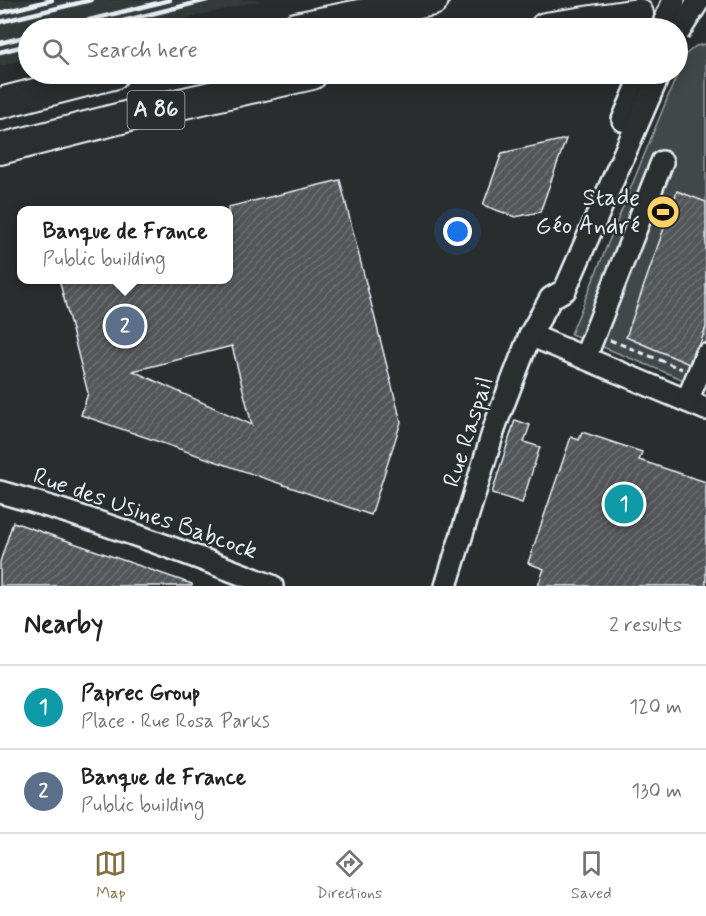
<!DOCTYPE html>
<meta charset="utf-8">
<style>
:root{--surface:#fff;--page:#f2f2f2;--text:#202124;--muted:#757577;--line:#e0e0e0;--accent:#847042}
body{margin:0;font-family:Mynerve,sans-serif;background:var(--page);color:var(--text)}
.you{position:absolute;left:458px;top:232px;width:21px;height:21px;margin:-15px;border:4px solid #fff;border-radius:50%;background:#1a73e8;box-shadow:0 0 0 9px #1a73e833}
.badge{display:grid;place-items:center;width:39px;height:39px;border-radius:50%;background:var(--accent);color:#fff;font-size:20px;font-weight:700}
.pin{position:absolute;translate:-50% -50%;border:3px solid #fff;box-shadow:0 2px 6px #0006}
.popup{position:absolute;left:17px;top:206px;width:216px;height:78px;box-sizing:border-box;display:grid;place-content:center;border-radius:12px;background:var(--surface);filter:drop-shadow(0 2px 4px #0005);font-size:20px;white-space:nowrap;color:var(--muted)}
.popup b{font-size:22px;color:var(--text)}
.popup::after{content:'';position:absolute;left:50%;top:100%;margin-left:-12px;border:12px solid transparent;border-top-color:var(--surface)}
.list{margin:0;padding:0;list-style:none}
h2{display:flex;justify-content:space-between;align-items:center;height:78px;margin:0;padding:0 24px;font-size:26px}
h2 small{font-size:20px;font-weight:400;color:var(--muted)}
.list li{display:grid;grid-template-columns:39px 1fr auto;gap:18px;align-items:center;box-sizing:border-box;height:84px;padding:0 24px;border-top:2px solid var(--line)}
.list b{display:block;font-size:22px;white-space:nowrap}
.list p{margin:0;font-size:20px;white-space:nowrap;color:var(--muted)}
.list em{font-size:20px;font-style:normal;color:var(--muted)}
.icon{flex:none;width:33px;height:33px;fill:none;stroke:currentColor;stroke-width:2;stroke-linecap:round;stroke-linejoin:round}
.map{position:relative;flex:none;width:706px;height:586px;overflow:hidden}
.search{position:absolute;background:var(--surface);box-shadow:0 3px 15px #0003;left:18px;right:18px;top:18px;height:66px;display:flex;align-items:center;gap:15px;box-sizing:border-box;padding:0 21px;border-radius:33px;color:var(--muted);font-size:22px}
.sheet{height:246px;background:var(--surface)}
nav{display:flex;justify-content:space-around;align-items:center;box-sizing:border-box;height:84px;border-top:2px solid var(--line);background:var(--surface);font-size:16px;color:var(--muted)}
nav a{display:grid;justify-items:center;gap:3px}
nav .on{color:var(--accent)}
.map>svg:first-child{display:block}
.built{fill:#363a3b}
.park{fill:#424648;stroke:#959ca0;stroke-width:1.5}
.building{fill:url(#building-hatch);stroke:#e8f1f8;stroke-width:1.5;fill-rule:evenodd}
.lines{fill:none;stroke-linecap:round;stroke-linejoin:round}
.minor-casing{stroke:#e8f1f8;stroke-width:26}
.highway-casing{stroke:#e8f1f8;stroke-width:34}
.path{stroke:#e8f1f8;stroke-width:3;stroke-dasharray:6 4.5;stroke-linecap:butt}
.minor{stroke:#2a2d2e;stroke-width:21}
.highway{stroke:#2a2d2e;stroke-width:30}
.rail{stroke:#e8f1f8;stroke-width:4.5}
.minor-bridge-casing{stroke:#e8f1f8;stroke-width:26;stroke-linecap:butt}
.minor-bridge{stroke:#2a2d2e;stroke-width:21}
.labels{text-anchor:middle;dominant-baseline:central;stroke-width:4.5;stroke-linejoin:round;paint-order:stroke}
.shield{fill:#2a2d2e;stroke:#afb6bb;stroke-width:1.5}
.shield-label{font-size:22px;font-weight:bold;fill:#e8f1f8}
.poi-label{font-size:24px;fill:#e8f1f8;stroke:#2a2d2e;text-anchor:end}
.street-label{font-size:24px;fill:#e8f1f8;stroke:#2a2d2e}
</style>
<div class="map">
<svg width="706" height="586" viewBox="0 0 706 586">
<defs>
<pattern id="building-hatch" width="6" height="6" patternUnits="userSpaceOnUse" patternTransform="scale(1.5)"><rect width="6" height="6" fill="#535759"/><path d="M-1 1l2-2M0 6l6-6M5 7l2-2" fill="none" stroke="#6c7072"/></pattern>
</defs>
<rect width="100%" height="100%" fill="#2a2d2e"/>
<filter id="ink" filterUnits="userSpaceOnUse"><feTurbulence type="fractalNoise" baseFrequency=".0167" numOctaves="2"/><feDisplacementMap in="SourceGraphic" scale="12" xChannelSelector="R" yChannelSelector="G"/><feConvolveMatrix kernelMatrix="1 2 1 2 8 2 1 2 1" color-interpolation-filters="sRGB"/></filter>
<g filter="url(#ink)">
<!-- built -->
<polygon class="built" points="0,0 261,0 149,28 28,28 28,59 0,66"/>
<!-- park -->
<polygon class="park" points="706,44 706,389 571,334 685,55 696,46"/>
<!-- building -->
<g class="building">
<polygon points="566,139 540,212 515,217 483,205 502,153"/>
<path d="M 340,180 L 401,422 L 371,515 L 81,415 L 88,393 L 59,279 L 228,279 L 228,207 ZM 232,346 L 252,425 L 133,371 Z"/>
<polygon points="677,191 706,202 706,327 700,344 694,350 689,364 626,337"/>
<polygon points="515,420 530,425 524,442 540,447 522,503 492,493"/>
<polygon points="582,432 642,452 639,460 706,482 706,586 538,586 544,569 528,563 571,437 579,440"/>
<polygon points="13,522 192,584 192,586 0,586 0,562"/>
</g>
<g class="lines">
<!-- minor casing -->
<g class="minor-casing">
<g id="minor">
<polyline points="623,120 643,74"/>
<polyline points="530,335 706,409"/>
<polyline points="585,358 662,162"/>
<polyline points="687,401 706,355"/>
<path d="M 0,492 C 93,518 182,551 272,586"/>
<polyline points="446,586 496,423 530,335 551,298 565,290 659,74"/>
</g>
</g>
<!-- highway casing -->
<g class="highway-casing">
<g id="highway">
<polyline points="296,28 433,0"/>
<polyline points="545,28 638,14"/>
<polyline points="0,103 113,74"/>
<polyline points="0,149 145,112 312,74"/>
</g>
</g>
<!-- path -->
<polyline class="path" points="610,340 682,369"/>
<!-- minor -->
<use href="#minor" class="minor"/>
<!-- highway -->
<use href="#highway" class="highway"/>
<!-- rail -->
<g class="rail">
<polyline points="0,13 52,0"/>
<polyline points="0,22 91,0"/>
<polyline points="57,28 170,0"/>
<polyline points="95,28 207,0"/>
<polyline points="0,43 28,36"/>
<polyline points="0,52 28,45"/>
</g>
<!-- minor-bridge casing -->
<g class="minor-bridge-casing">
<g id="minor-bridge">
<polyline points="662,28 674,0"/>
<polyline points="678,33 699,0"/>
</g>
</g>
<!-- minor-bridge -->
<use href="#minor-bridge" class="minor-bridge"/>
</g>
</g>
<!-- icons -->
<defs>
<g id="stadium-disc" transform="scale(1.725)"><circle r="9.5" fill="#ffd166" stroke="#2a2d2e"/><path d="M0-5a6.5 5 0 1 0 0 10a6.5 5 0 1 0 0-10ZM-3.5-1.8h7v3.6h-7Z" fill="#111"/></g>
</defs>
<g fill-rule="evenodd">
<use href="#stadium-disc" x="663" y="212"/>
</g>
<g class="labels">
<!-- shield labels -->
<rect class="shield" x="127.5" y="91" width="57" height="38" rx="4.5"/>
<g class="shield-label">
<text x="156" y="110">A 86</text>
</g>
<!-- poi labels -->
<g class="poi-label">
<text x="640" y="198">Stade<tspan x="640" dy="28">Géo André</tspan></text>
</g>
<!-- street labels -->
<g class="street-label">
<text transform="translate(469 432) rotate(-72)">Rue Raspail</text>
<text transform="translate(145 514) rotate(19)">Rue des Usines Babcock</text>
</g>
</g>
</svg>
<div class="you"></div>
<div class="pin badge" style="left:624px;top:504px;background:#0f9aa8">1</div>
<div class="pin badge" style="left:125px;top:326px;background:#5c6f8a">2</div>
<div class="popup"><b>Banque de France</b>Public building</div>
<div class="search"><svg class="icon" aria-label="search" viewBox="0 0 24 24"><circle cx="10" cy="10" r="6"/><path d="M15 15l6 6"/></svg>Search here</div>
</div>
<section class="sheet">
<h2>Nearby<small>2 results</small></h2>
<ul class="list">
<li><span class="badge" style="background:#0f9aa8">1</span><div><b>Paprec Group</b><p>Place · Rue Rosa Parks</p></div><em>120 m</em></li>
<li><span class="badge" style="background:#5c6f8a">2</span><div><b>Banque de France</b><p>Public building</p></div><em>130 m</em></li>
</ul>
</section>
<nav>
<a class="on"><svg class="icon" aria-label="map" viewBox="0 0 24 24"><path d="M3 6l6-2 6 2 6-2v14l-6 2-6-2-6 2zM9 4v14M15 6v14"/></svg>Map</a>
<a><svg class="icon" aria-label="directions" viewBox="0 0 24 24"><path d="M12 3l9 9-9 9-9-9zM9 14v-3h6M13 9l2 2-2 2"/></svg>Directions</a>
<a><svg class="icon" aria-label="saved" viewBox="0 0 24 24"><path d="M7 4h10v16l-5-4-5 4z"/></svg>Saved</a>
</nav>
